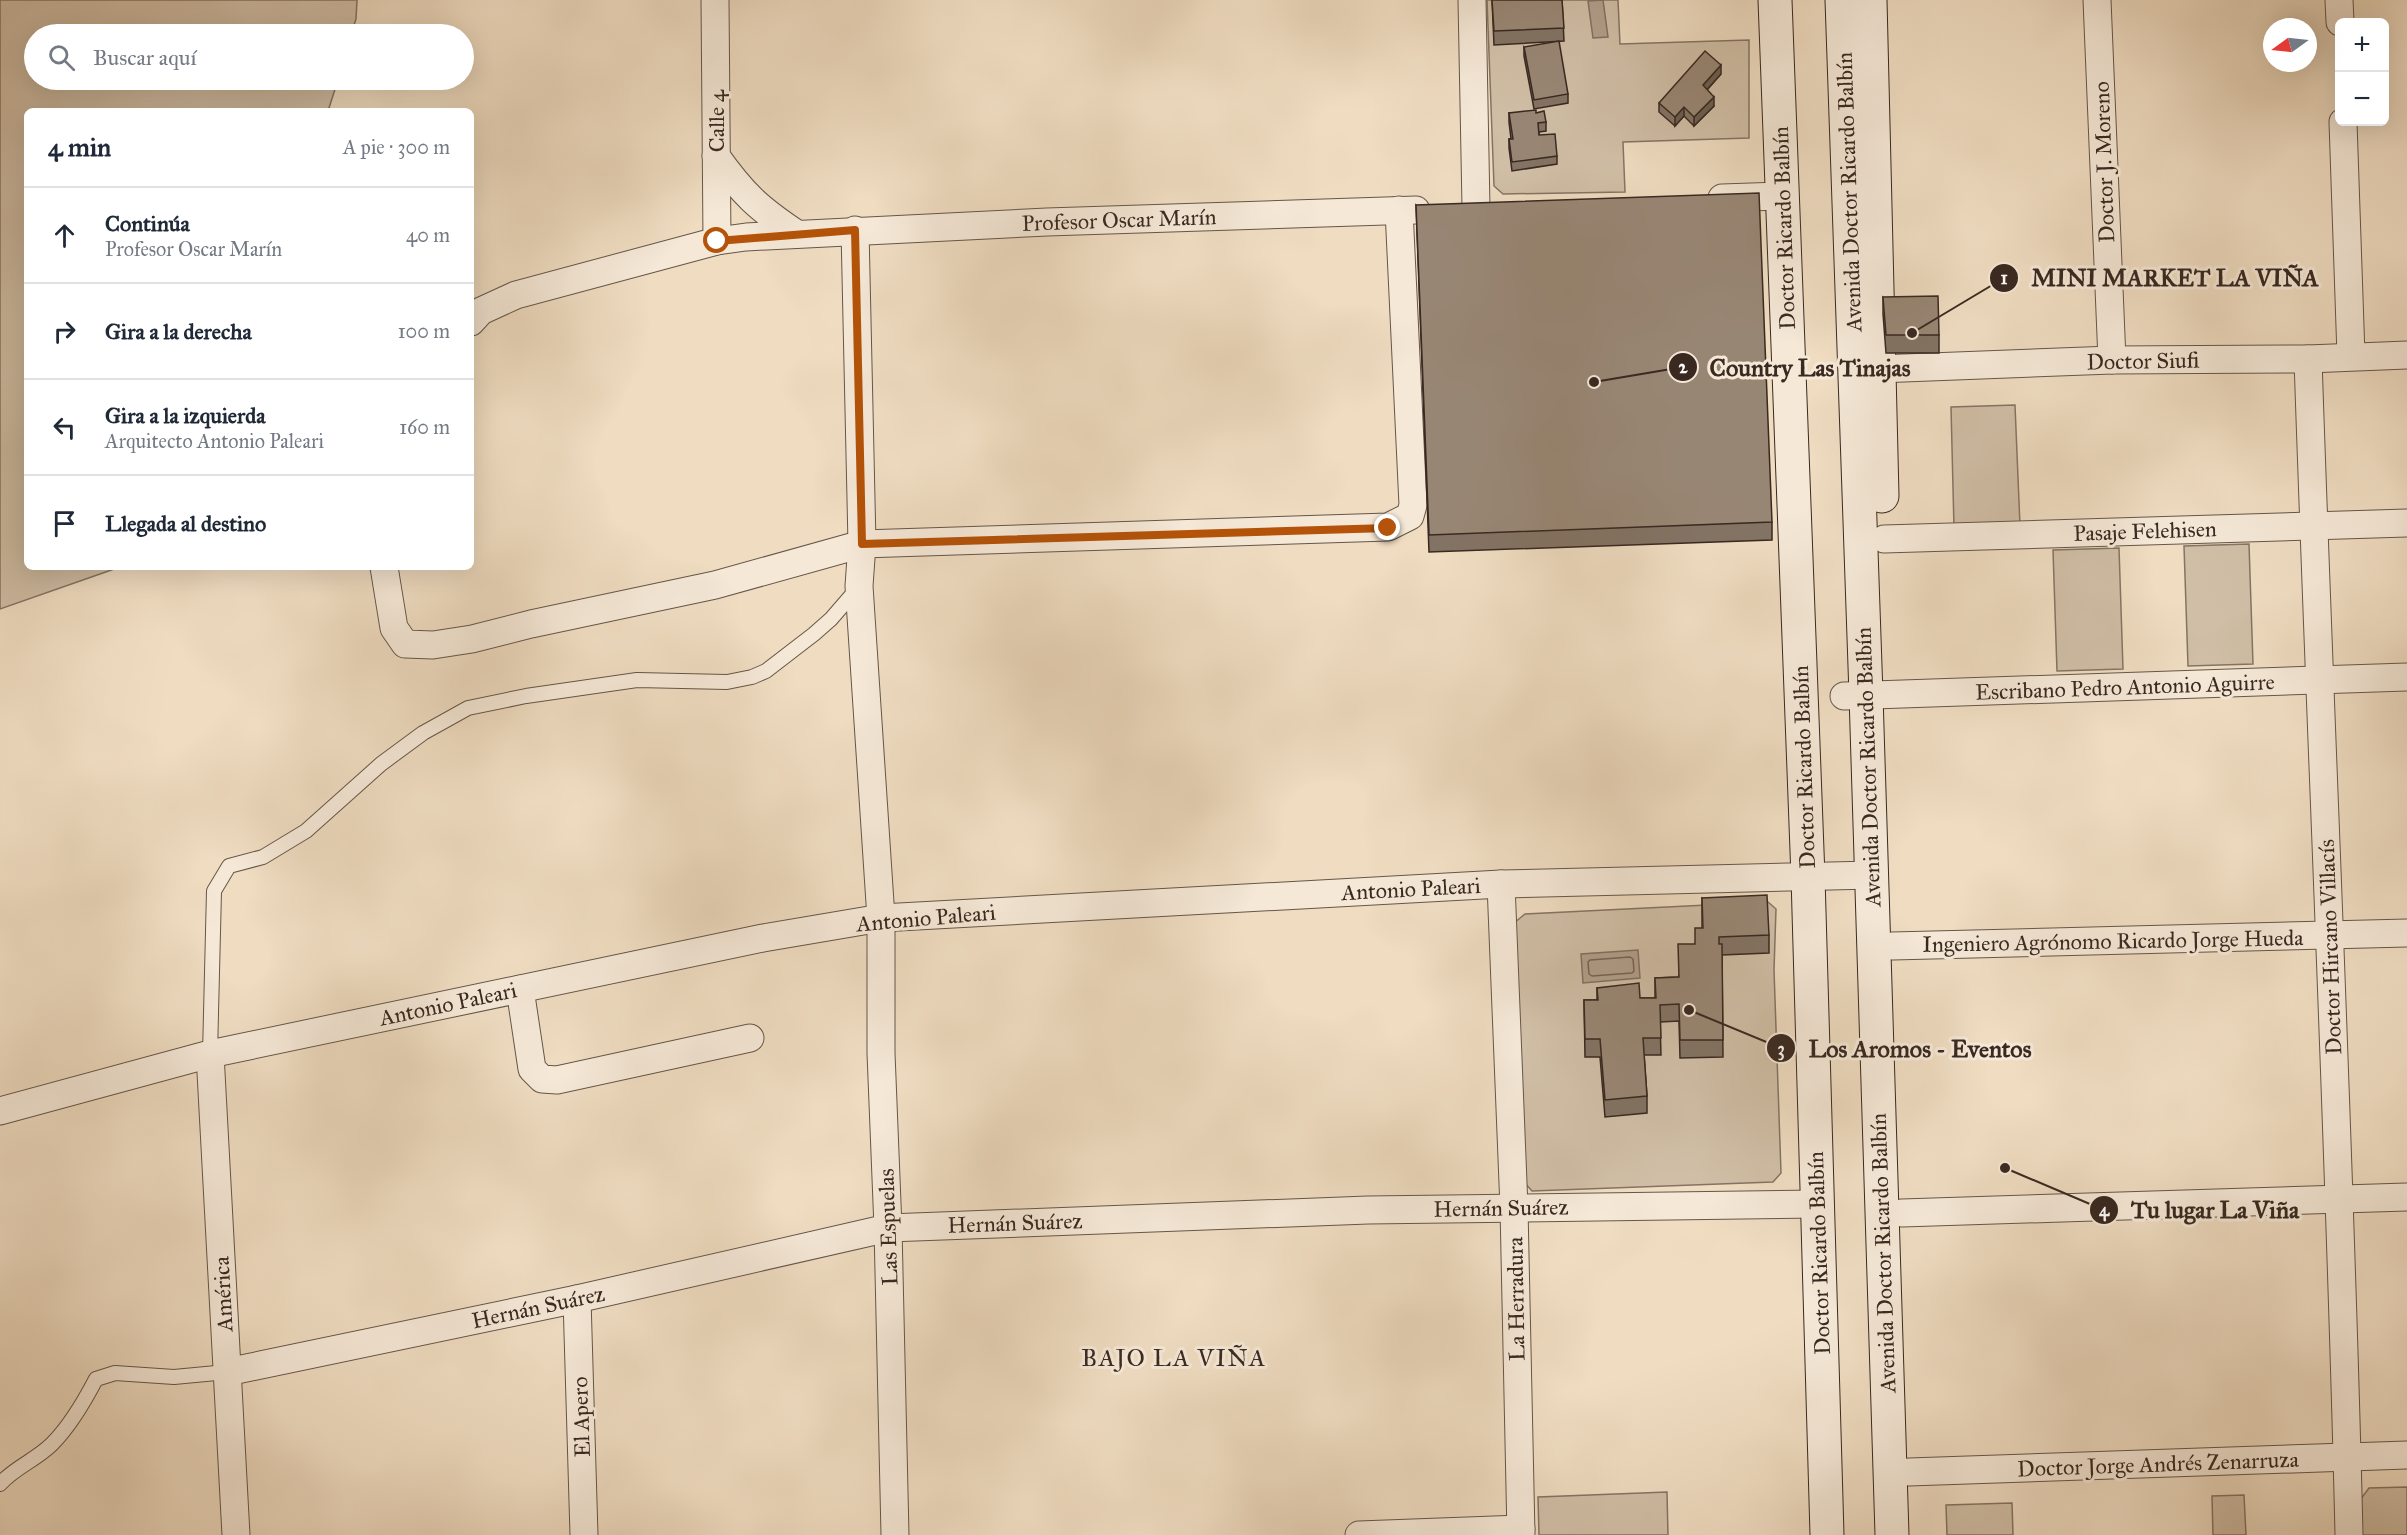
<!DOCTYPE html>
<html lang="es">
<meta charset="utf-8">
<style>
:root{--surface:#fff;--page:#f2f2f3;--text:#1f2937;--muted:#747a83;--line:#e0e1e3}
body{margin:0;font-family:"IM FELL Great Primer",serif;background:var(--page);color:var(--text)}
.controls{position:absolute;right:18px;top:18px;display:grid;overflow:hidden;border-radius:9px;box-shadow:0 6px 24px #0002}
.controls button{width:54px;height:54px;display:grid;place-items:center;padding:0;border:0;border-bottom:2px solid var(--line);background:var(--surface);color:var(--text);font:30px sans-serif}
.compass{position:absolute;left:2263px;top:18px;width:54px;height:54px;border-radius:50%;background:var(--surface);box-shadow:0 6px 24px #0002;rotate:255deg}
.stop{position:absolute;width:18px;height:18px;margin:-14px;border:4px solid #b45309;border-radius:50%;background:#fff}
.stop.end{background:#b45309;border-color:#fff;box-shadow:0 2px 6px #0008}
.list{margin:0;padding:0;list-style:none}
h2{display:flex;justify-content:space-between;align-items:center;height:78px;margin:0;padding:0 24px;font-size:26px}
h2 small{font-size:20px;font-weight:400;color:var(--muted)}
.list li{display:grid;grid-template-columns:39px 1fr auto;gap:18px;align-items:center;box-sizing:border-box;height:96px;padding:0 24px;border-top:2px solid var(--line)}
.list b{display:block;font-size:22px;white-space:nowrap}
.list p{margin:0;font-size:20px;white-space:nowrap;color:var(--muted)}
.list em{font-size:20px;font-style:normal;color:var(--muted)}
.icon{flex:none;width:33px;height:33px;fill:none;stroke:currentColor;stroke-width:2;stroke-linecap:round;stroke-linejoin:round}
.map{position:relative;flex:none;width:2407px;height:1535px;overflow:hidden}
.search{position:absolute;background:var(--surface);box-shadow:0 6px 24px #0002;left:24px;top:24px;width:450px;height:66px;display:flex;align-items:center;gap:15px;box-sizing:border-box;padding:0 21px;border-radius:33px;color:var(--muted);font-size:22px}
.panel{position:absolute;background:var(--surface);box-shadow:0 6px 24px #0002;left:24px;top:108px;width:450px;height:462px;border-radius:9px}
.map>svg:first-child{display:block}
.green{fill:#d0bea6;stroke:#847464;stroke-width:1.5}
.water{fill:#b19f8b;stroke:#817061;stroke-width:1.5}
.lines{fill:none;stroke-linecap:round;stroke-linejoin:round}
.shore{stroke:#756456;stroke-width:1.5}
.lane-casing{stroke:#665649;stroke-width:16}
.street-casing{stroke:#665649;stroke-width:29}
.secondary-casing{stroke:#392921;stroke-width:35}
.lane{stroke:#f5e8d7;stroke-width:14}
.street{stroke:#f5e8d7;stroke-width:27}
.secondary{stroke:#f5e8d7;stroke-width:33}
.wall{fill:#837364;stroke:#392921;stroke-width:1.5}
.shaded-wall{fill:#6a5e51;stroke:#392921;stroke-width:1.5}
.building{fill:#988674;stroke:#392921;stroke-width:1.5}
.route{stroke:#b45309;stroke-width:8}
.labels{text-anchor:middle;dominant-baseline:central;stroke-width:6;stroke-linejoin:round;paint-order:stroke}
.street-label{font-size:22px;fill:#392921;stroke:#f5e8d7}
.neighbourhood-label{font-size:24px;letter-spacing:1.5px;fill:#392921;stroke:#f5e8d7}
.leader{fill:none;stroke:#392921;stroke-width:2}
.callout-dot{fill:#392921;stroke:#f5e8d7;stroke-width:2}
.mark-label{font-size:18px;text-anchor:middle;font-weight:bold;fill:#fff}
.callout-label{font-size:24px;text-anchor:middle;font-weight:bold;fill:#392921;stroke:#f5e8d7;stroke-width:6;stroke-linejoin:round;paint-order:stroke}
</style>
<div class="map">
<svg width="2407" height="1535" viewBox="0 0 2407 1535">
<rect width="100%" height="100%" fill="#efdcc1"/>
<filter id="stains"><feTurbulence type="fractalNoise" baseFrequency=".00333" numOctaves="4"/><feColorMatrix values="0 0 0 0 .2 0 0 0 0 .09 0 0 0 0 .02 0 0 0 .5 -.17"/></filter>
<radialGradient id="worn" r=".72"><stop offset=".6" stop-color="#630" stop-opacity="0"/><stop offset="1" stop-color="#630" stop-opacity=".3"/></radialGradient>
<!-- green -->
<g class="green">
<polygon points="0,0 357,0 356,19 351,34 34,34 34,80 338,80 328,111 27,111 27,567 120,567 0,609"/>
<polygon points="1487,0 1618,0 1620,44 1749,40 1749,138 1623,142 1625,192 1503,194 1494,186"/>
<polygon points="2015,405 2020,526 1954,528 1951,407"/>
<polygon points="2249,544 2253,664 2188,666 2184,546"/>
<polygon points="2119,548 2123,669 2057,671 2053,550"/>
<polygon points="1768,902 1776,909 1774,970 1781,1173 1773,1182 1532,1191 1522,1180 1514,923 1525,914"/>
<polygon points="2407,1487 2407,1535 2361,1535 2360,1500 2369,1488"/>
<polygon points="1667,1492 1668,1535 1539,1535 1538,1497"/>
<polygon points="2244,1495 2246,1535 2213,1535 2212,1496"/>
<polygon points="2012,1503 2013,1535 1947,1535 1946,1505"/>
</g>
<!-- water -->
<g class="water">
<polygon points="1603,0 1608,37 1593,38 1588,1"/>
<polygon points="1638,950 1640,978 1583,983 1581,954"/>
</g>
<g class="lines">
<!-- shore -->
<polygon class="shore" points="1630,957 1633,959 1634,971 1632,973 1592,976 1589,974 1588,962 1590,960"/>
<!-- lane casing -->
<g class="lane-casing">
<g id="lane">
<polyline points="210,1054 214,891 229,866 263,857 306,831 381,764 423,733 468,708 526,696 637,680 727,682 752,677 766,671 814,634 831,619 857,589"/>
<path d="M 0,1484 C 15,1467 36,1460 52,1444 C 70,1426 84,1402 96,1379 L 115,1373 L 174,1377 L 227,1372"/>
</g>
</g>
<!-- street casing -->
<g class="street-casing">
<g id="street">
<polyline points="715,0 717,241"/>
<polyline points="1472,0 1476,207"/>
<polyline points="2097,0 2112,360"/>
<polyline points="2339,0 2340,22"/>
<polyline points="2343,122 2351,356"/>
<path d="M 716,156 C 743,194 758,208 797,234"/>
<polyline points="1722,198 1783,196"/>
<polyline points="855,230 862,544 859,586 881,918 881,1053 888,1228 895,1535"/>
<polyline points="471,322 481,311 516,295 717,241 746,237 1047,222 1416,210"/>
<path d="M 2308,359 C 2321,751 2340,1143 2349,1535"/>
<polyline points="1878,369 2112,360 2308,359 2407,355"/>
<polyline points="1884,539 2407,523"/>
<polyline points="384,567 394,628 405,644 433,645 472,639 531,624 715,585 862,544 1388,527 1410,516 1413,505 1399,210"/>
<polyline points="1844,696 2407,677"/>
<polyline points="1501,884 1514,1208 1521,1535"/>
<polyline points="1892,946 2407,933"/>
<polyline points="520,989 532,1069 542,1079 557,1080 750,1038"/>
<polyline points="210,1054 236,1535"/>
<polyline points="0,1111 210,1054 763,938 881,918 1501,884 1872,875"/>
<polyline points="1902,1213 2407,1197"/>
<polyline points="577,1299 584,1535"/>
<polyline points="227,1372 577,1299 888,1228 1368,1210 1818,1204"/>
<polyline points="1909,1472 2407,1455"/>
<polyline points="1359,1535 1521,1529"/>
</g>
</g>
<!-- secondary casing -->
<g class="secondary-casing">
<g id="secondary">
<polyline points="1775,0 1808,877 1827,1535"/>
<polyline points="1842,0 1866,695 1892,1535"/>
<polyline points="1870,0 1882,496"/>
</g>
</g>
<!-- lane -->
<use href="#lane" class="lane"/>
<!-- street -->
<use href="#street" class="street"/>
<!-- secondary -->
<use href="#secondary" class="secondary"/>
</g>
<!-- wall -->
<g class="wall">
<polygon points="1492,0 1562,0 1564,41 1494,45"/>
<polygon points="1524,47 1568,94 1568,103 1534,109 1524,56"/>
<polygon points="1721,74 1707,90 1714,106 1694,126 1684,116 1675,126 1659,112 1659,103"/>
<polygon points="1509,113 1546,122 1546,131 1539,132 1539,135 1557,156 1557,164 1512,171 1509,148 1509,139 1511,139 1509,122"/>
<polygon points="1416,205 1772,522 1772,540 1429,552"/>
<polygon points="1883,297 1939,335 1939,353 1886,353 1883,314"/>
<polygon points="1702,898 1769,935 1769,953 1722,955 1723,1057 1680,1058 1679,1021 1660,1022 1661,1055 1644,1055 1647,1096 1647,1113 1605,1117 1600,1057 1585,1057 1584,1000 1597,1000 1597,988 1640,998 1655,998 1655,978 1678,977 1695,944 1702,928"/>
</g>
<!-- shaded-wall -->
<g class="shaded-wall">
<polygon points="1721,65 1721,74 1703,94 1703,85"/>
<polygon points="1714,97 1714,106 1694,126 1694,117"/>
<polygon points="1684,107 1684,116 1675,126 1675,117"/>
</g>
<!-- building -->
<g class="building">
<polygon points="1492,0 1562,0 1564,28 1494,31"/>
<polygon points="1559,41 1568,94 1534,100 1524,47"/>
<polygon points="1705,51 1721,65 1703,85 1714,97 1694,117 1684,107 1675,117 1659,103"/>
<polygon points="1536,110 1536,113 1544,111 1546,122 1538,123 1539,135 1555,134 1557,156 1512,162 1509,139 1513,139 1509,113"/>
<polygon points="1759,193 1772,522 1429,535 1416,205"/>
<polygon points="1938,296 1939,335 1886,335 1883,297"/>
<polygon points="1767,895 1769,935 1719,937 1719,944 1722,944 1723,1040 1680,1040 1679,1004 1660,1005 1661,1038 1643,1038 1647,1096 1605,1100 1600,1039 1585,1039 1584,1000 1598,1000 1597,988 1639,983 1640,998 1656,998 1655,978 1679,977 1678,944 1695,944 1695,928 1703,928 1702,898"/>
</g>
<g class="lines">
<!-- route -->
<polyline class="route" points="717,241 855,230 862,544 1388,528"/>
</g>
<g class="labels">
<!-- street labels -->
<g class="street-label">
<text transform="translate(716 121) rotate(-90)">Calle 4</text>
<text transform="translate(2104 162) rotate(-92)">Doctor J. Moreno</text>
<text transform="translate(1849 192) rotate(-92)">Avenida Doctor Ricardo Balbín</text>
<text transform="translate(1119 220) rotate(-2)">Profesor Oscar Marín</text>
<text transform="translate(1784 228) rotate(-92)">Doctor Ricardo Balbín</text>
<text transform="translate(2143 361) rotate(-1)">Doctor Siufi</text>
<text transform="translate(2145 531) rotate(-2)">Pasaje Felehisen</text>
<text transform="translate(2125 687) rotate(-2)">Escribano Pedro Antonio Aguirre</text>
<text transform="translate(1804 767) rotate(-92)">Doctor Ricardo Balbín</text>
<text transform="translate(1868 767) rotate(-92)">Avenida Doctor Ricardo Balbín</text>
<text transform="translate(1411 889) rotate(-3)">Antonio Paleari</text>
<text transform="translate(926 918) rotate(-5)">Antonio Paleari</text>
<text transform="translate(2113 941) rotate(-1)">Ingeniero Agrónomo Ricardo Jorge Hueda</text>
<text transform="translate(2330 947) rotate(-92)">Doctor Hircano Villacís</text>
<text transform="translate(448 1004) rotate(-12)">Antonio Paleari</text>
<text transform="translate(1501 1208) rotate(-1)">Hernán Suárez</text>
<text transform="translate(1015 1223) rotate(-2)">Hernán Suárez</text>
<text transform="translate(888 1227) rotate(-92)">Las Espuelas</text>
<text transform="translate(1819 1253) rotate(-92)">Doctor Ricardo Balbín</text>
<text transform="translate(1883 1253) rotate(-92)">Avenida Doctor Ricardo Balbín</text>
<text transform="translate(223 1294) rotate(-93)">América</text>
<text transform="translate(1516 1299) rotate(-91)">La Herradura</text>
<text transform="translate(538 1307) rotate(-12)">Hernán Suárez</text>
<text transform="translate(581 1417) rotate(-92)">El Apero</text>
<text transform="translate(2158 1464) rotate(-2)">Doctor Jorge Andrés Zenarruza</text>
</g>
<!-- neighbourhood labels -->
<g class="neighbourhood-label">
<text x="1174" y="1358">BAJO LA VIÑA</text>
</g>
</g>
<!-- callouts -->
<path class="leader" d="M1912 333L2004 278M1594 382L1683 367M1689 1010L1781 1048M2005 1168L2104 1210"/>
<g class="callout-dot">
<circle cx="1912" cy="333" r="6"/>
<circle cx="1594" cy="382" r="6"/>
<circle cx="1689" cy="1010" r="6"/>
<circle cx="2005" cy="1168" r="6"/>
<circle cx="2004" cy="278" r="15"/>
<circle cx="1683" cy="367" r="15"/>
<circle cx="1781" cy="1048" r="15"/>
<circle cx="2104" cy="1210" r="15"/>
</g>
<g class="mark-label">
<text x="2004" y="284">1</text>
<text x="1683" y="373">2</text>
<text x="1781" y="1055">3</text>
<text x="2104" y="1216">4</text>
</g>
<g class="callout-label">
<text x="2175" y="286">MINI MARKET LA VIÑA</text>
<text x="1810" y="376">Country Las Tinajas</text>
<text x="1920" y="1057">Los Aromos - Eventos</text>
<text x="2215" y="1218">Tu lugar La Viña</text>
</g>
<rect width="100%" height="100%" filter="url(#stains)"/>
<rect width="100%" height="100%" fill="url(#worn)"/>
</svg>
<div class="controls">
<button>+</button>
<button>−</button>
</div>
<svg class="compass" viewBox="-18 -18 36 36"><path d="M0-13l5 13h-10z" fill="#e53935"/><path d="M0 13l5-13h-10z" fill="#747a83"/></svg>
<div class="stop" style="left:717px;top:241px"></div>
<div class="stop end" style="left:1388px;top:528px"></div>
<div class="search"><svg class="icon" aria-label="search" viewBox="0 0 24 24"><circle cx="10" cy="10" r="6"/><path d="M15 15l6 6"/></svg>Buscar aquí</div>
<section class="panel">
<h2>4 min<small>A pie · 300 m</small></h2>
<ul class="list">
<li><svg class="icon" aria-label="ahead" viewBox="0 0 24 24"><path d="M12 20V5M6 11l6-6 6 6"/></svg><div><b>Continúa</b><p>Profesor Oscar Marín</p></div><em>40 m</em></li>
<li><svg class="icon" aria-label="right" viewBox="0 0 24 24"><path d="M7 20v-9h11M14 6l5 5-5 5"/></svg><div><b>Gira a la derecha</b></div><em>100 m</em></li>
<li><svg class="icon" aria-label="left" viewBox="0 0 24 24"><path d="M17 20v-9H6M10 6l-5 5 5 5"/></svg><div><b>Gira a la izquierda</b><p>Arquitecto Antonio Paleari</p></div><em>160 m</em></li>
<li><svg class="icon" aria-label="arrive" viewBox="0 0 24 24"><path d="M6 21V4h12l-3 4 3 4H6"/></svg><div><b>Llegada al destino</b></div></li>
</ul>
</section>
</div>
